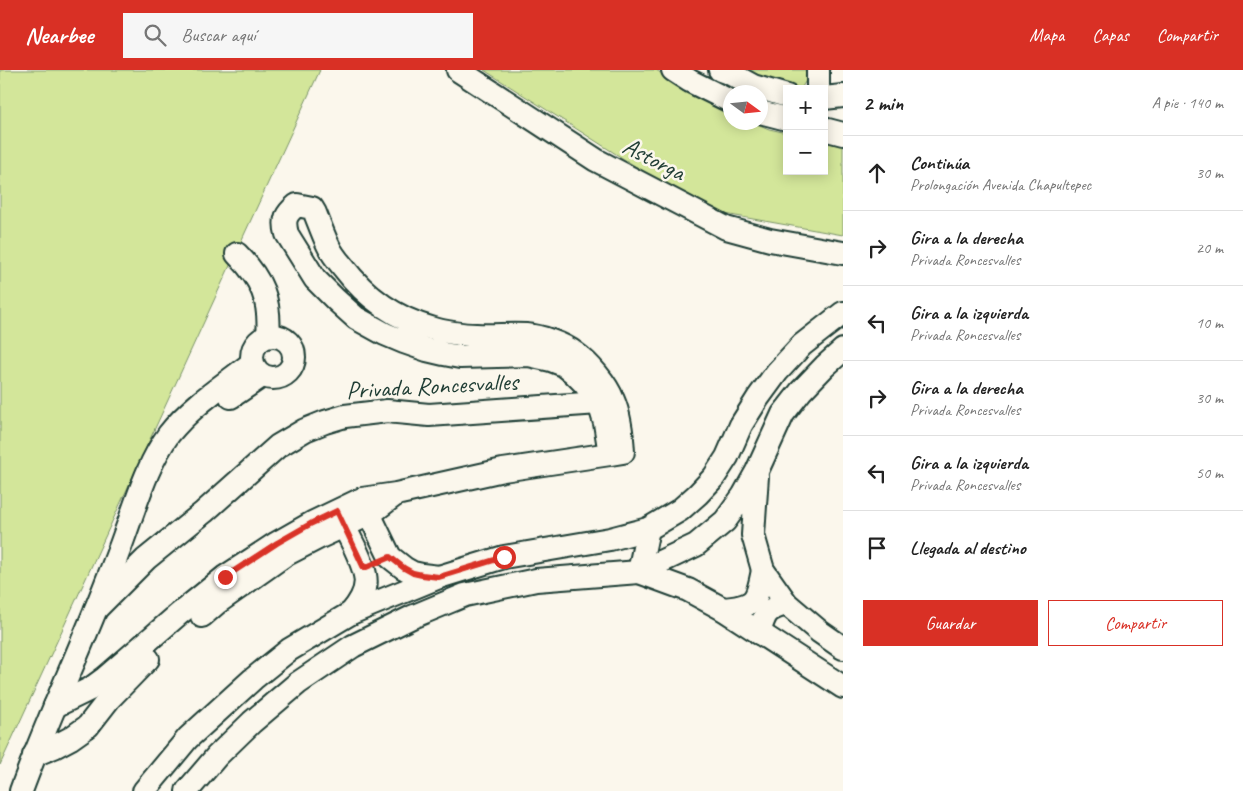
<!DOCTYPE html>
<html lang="es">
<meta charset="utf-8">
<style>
:root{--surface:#fff;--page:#f6f6f6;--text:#222;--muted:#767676;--line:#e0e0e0;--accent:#d93025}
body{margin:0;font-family:Caveat,sans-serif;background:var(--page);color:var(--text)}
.controls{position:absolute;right:15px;top:15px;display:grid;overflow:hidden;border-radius:0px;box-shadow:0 2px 12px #0003}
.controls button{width:45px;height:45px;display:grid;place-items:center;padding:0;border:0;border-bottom:1px solid var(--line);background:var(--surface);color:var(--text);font:25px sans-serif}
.compass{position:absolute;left:723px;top:15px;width:45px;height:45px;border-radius:50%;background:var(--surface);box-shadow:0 2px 12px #0003;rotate:105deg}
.stop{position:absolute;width:15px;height:15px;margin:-11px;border:4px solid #d93025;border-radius:50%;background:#fff}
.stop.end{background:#d93025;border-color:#fff;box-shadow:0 1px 5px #0008}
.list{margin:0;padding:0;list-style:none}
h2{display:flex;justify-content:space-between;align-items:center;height:65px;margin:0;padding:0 20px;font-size:21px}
h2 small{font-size:16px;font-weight:400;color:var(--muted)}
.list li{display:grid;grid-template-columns:32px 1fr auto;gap:15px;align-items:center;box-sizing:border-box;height:75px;padding:0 20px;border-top:1px solid var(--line)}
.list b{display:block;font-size:19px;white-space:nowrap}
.list p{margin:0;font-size:16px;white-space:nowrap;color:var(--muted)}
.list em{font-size:16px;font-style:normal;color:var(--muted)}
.actions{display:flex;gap:10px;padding:15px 20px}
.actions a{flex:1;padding:11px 0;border:1px solid var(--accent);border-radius:0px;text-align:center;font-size:18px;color:var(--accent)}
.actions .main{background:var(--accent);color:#fff}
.icon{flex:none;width:28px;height:28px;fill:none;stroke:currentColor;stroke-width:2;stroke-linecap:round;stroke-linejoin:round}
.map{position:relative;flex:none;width:843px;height:721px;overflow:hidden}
header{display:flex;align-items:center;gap:30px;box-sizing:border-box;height:70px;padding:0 25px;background:var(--accent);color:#fff}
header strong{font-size:24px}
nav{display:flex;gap:28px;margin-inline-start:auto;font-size:18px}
.search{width:350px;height:45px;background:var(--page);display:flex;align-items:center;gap:12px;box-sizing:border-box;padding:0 18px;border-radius:0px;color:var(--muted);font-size:19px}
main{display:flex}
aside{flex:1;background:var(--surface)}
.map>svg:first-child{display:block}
.green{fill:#d3e69a;stroke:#799267}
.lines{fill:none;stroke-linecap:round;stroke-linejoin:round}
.minor-casing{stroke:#1f3d34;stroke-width:26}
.minor{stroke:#fbf7ec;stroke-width:22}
.route{stroke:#d93025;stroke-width:6}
.labels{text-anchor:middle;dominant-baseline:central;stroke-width:5;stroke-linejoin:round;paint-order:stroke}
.street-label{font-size:25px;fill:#1f3d34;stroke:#fbf7ec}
</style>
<header>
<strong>Nearbee</strong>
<div class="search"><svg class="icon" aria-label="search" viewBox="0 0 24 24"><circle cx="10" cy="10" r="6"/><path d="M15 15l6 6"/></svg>Buscar aquí</div>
<nav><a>Mapa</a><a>Capas</a><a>Compartir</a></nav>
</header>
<main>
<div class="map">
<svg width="843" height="721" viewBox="0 0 843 721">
<rect width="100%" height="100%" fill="#fbf7ec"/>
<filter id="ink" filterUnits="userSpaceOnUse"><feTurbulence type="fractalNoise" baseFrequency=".02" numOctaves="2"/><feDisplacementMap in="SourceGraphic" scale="10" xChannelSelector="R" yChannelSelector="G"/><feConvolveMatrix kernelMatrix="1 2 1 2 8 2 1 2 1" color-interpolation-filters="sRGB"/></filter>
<g filter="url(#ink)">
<!-- green -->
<g class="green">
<polygon points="0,0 320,0 0,695"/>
<polygon points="484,0 656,0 695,24 730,41 730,52 755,53 769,59 787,63 787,101 824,101 824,70 843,74 843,165 725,144 696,135"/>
<polygon points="736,0 806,0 808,7 801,19 798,19 773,14"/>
</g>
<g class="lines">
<!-- minor casing -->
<g class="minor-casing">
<g id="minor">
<polyline points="458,0 596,90 726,158 770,170 843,183"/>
<polyline points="673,0 690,11 730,31"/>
<polyline points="720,0 731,4 753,16 787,26"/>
<polyline points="818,19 818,0"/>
<polyline points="824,28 843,26"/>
<polyline points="760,42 787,49"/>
<polyline points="824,59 843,64"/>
<path d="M 237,184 C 262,209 271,231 268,266"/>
<circle cx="273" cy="287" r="21"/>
<polyline points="231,327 262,306"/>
<polyline points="757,406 753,465 763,500 787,534 820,562 843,578"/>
<polyline points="363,431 390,487 404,498 413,503 422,505 439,507"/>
<path d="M 337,442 C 343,454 349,466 355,478 C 368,506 372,518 351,543"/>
<polyline points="648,459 639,502 688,520 723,539 843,617"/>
<polyline points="96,539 146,489 204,442 278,376 305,360 325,352 345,346 387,341 429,345 599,333"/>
<path d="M 723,539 C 756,536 757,531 763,500"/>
<polyline points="202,546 217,533 285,485 320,467 370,444 395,425"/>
<path d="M 759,563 C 765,543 766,539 787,534"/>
<path d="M 55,636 L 90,619 L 105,608 L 179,544 L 225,507 L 277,473 L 312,453 L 362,429 L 396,424 L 503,400 L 610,384 L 623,382 C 622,364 620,346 613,330 C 607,314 589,293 575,283 C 564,274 540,266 526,265 C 509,264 493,266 476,265 C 464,265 443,262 431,258 C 394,248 366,227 343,197 C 337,190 331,182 328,175 C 323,164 319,153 315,143 L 312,138 L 297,135 C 286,144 283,149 287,164 L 315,209 L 336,230 L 356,248 L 385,264 L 404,272 L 427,280 L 444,284 L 460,287 L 529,285 L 551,290 L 564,295 L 574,303 L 584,313 L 599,333 L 605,353 L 610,384"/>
<polyline points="34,685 54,677 71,668 88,656 109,629 148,589"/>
<path d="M 21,721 C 47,650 80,581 107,511 C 114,494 120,478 126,461 C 138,428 148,393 169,364 C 192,335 224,315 252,293"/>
<polyline points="144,721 188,668 253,609 289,580 351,543 439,507 504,487 610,469 648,459 680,440 698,424 714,407 727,387 741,355 758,328 777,302 802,275 843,243"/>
<polyline points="187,721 217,686 252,652 298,613 353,576 412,547 465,525 536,510 639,502 696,475 725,451 743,426 757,401 783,344 801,321 825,296 843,280"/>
</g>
</g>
<!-- minor -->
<use href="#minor" class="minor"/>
</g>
</g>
<g class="lines" filter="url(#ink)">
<!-- route -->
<polyline class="route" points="225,507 277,473 312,453 337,441 364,498 390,487 404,498 413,503 422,505 439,507 504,487"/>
</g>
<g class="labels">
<!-- street labels -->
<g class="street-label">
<text transform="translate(654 89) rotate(27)">Astorga</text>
<text transform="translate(432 316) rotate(-3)">Privada Roncesvalles</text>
</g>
</g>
</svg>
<div class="controls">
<button>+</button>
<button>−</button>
</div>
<svg class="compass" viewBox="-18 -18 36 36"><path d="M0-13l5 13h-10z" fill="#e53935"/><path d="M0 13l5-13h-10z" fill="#767676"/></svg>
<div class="stop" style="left:504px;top:487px"></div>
<div class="stop end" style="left:225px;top:507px"></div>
</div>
<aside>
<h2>2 min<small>A pie · 140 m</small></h2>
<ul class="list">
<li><svg class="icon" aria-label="ahead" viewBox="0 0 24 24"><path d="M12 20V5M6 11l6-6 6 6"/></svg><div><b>Continúa</b><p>Prolongación Avenida Chapultepec</p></div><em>30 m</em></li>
<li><svg class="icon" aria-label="right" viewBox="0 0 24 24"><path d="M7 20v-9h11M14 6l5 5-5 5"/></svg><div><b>Gira a la derecha</b><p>Privada Roncesvalles</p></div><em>20 m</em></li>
<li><svg class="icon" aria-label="left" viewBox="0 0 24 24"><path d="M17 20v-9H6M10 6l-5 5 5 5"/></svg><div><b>Gira a la izquierda</b><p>Privada Roncesvalles</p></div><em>10 m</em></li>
<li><svg class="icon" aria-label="right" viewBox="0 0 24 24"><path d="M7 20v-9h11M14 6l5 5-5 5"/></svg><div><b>Gira a la derecha</b><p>Privada Roncesvalles</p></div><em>30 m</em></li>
<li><svg class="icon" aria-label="left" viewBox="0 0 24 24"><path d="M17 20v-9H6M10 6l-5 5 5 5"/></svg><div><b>Gira a la izquierda</b><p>Privada Roncesvalles</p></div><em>50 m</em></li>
<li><svg class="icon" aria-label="arrive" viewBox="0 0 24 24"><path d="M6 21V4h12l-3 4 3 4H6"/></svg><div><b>Llegada al destino</b></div></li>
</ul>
<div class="actions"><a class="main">Guardar</a><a>Compartir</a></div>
</aside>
</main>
